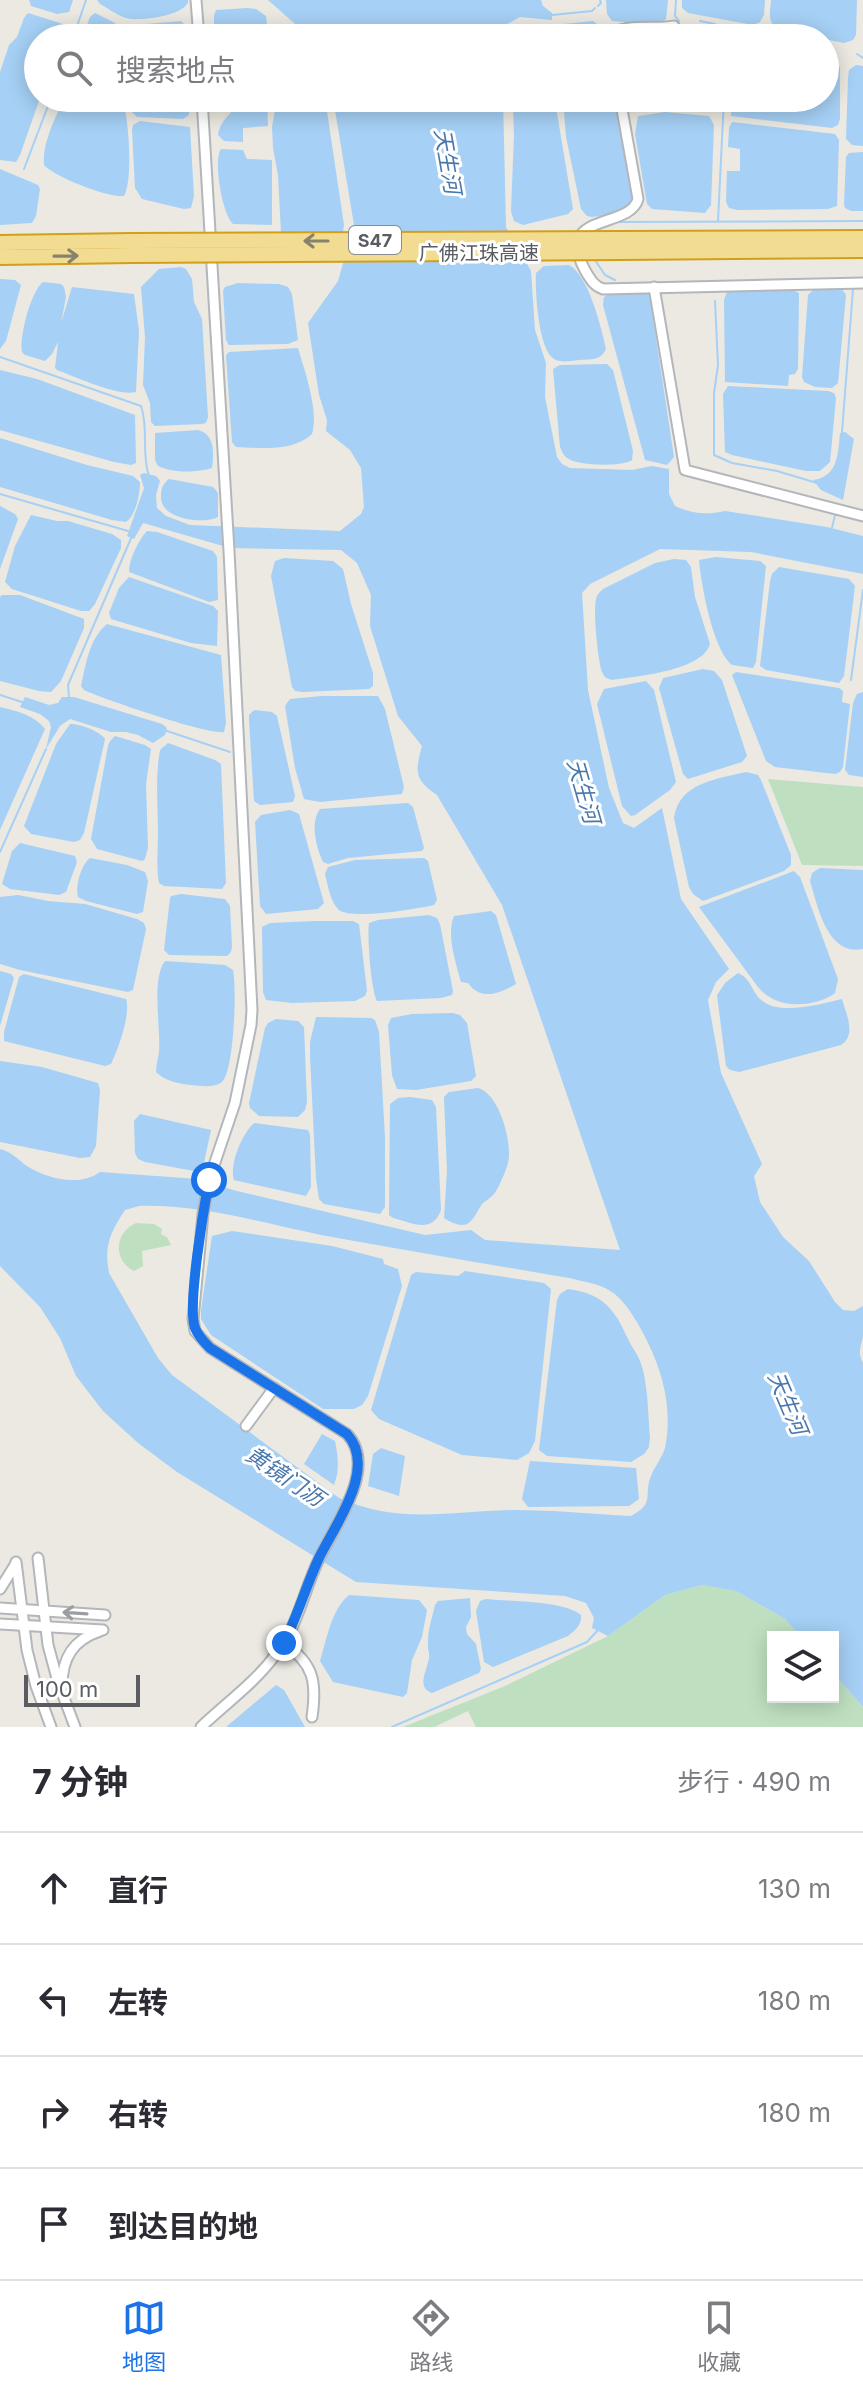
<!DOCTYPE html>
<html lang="zh">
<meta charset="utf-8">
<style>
:root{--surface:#fff;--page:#f2f2f3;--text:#2b2b33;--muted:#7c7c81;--line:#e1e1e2;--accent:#1a73e8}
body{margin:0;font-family:Inter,"Noto Sans SC",sans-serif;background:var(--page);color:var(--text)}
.controls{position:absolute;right:24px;bottom:24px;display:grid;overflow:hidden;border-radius:0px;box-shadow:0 4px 20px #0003}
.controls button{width:72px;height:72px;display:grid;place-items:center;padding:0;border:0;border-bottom:2px solid var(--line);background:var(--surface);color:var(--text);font:40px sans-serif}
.scale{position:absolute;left:24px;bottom:20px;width:116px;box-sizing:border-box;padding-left:8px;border:4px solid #595c60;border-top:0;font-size:22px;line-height:28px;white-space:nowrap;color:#595c60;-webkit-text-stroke:6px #fff;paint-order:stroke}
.stop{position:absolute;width:24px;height:24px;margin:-18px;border:6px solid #1a73e8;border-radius:50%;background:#fff}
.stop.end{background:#1a73e8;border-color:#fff;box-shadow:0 2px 8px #0008}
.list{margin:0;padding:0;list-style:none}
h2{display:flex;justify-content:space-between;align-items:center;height:104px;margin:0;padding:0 32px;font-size:34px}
h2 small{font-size:26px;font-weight:400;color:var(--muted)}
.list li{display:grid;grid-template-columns:52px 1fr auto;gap:24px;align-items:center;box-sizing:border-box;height:112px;padding:0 32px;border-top:2px solid var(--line)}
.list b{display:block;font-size:30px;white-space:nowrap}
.list em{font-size:26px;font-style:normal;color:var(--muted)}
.icon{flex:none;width:44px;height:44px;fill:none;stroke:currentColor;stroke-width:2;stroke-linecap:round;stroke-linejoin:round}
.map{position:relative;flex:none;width:863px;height:1727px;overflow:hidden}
.search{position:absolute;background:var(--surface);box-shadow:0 4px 20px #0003;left:24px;right:24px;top:24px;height:88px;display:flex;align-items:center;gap:20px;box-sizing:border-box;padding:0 28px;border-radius:44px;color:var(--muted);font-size:30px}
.sheet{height:552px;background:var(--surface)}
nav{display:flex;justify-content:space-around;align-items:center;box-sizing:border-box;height:112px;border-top:2px solid var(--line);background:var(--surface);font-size:22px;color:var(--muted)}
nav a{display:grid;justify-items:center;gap:4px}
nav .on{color:var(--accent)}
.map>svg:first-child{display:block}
.green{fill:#bfe0c0}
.water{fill:#a6d0f5;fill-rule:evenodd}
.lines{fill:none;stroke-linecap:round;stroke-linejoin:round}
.stream{stroke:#a6d0f5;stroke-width:2}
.minor-casing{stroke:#b3b6ba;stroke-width:13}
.highway-casing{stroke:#d49f18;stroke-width:18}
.minor{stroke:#fff;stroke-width:9}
.highway{stroke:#f1dc92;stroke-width:14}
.highway-bridge-casing{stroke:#d49f18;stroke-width:18;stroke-linecap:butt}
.highway-bridge{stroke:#f1dc92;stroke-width:14}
.oneway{stroke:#87826f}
.oneway2{stroke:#9b9da0}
.route{stroke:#1a73e8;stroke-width:10}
.labels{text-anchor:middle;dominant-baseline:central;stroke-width:6;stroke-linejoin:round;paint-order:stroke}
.shield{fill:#fff;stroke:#8b8d90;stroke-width:2}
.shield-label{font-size:18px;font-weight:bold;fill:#595c60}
.street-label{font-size:20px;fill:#595c60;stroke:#fff}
.water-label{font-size:22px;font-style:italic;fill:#4a77ad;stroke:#fff}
</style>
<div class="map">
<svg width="863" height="1727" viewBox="0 0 863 1727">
<rect width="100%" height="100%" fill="#ebe9e1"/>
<!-- green -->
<g class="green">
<polygon points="768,779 863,787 863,866 802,865"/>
<path d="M 136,1223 L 154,1224 L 162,1229 L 161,1234 L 167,1237 L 171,1245 L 142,1251 L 143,1266 L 134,1271 C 113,1260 114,1233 136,1223 Z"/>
<polygon points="702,1585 736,1591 785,1619 801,1637 773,1637 773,1697 833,1697 833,1673 863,1707 863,1727 476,1727 468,1711 434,1727 403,1727 505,1686 608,1636 665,1595"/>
</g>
<!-- water -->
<g class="water">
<polygon points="29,0 73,0 69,12 57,14 31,6"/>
<path d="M 97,0 L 188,0 L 188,3 C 180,16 146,20 131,19 C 121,18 109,9 100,4 Z"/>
<polygon points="268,0 541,0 543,6 552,13 552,20 520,17 507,24 502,38 323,38 320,26 303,31"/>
<polygon points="606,0 668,0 666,19 659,25 612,21 607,14"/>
<polygon points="682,0 765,0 764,15 760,22 753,25 688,13 682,8"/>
<path d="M 771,0 L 857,0 L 856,35 L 853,40 L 844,43 L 779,30 C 767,23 770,12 771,0 Z"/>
<polygon points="247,8 256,9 266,16 269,38 214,38 214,16 216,10"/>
<polygon points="28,13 63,24 65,29 63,38 38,38 38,98 40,98 20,155 16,162 0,160 0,72 9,45 17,37 24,18"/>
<polygon points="95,13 115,23 117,38 82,38 90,17"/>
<polygon points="181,21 185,25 186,38 129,38 129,30 134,25"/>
<polygon points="593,21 598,25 602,38 558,38 559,30 564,24"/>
<polygon points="552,26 554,38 512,38 521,29"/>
<polygon points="701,29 712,33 716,38 621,38 630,32 653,33"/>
<polygon points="825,50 834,51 835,65 840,67 840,119 838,125 832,128 731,116 731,98 825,98"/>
<polygon points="856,65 863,66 863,146 852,145 846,139 848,78 849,70"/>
<path d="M 65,98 L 116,98 L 123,102 C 129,121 133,180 124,196 C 108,198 55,177 44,165 C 42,144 55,117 65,98 Z"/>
<polygon points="128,98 189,98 189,115 183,119 137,117 131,111"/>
<path d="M 248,98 L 267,98 L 268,126 L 243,128 L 243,142 L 224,141 L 218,135 C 220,119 236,108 248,98 Z"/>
<polygon points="277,98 325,98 344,225 343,232 281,233 278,175 273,148 272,127"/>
<path d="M 333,98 L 503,98 L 506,227 L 531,271 L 535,330 L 546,363 L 545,397 L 557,457 L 562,464 L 570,468 L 632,470 L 652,466 L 669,469 L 669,494 L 675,506 C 692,514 707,515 725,511 L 827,527 L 863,536 L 863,574 L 751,552 L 660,549 L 590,584 L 582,593 L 588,690 L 609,788 L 623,823 L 634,828 L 662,808 L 681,899 L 729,969 L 716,982 L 708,1000 L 721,1073 L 762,1164 L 754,1176 L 760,1202 L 783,1237 L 809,1261 L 835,1302 L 843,1310 L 854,1311 L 863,1306 C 863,1315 863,1327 863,1336 C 861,1347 857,1352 863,1363 L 863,1707 L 833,1673 L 833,1637 L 801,1637 L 785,1619 L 736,1591 L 702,1585 L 665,1595 L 608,1636 L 592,1628 L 594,1618 L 586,1603 L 565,1596 L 356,1582 L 177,1472 L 138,1443 L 103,1411 L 76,1376 L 60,1338 L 40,1307 L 0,1266 L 0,1149 C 12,1152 17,1159 27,1166 C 47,1179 80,1187 100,1172 L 198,1179 L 233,1190 L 425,1235 L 471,1230 L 485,1240 L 620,1250 L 502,905 L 437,795 C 414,779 415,772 422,746 L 398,716 L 370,626 L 371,595 L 357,563 L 341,550 L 230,548 L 143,523 L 134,539 L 127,536 L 144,488 L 140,475 L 144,473 L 156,476 L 160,481 L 156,495 L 157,508 L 166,516 L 190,525 L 340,531 L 361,514 L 364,507 L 361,468 L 350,450 L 326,431 L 327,420 L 319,395 L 308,323 L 338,281 L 354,225 ZM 139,1206 C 200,1204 262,1223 321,1235 C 404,1250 487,1264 569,1278 C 581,1281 595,1283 605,1288 C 620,1295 630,1310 638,1324 C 660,1362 674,1404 665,1448 C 662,1458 655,1466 651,1476 C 643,1495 656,1503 631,1516 C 592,1514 553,1510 514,1510 C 450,1511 401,1525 339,1498 L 172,1375 L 158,1358 L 109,1273 C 104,1245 110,1233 125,1210 Z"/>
<polygon points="518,98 553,98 555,101 573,209 568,214 523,225 514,221 511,211 514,135 513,106"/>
<path d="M 563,98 L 615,98 L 635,193 C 631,216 611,214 592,217 L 587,216 L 581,209 L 566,137 Z"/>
<polygon points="632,98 714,98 713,106 708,111 680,109 641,110 635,106"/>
<polygon points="665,112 709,116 714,125 711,205 705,213 652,209 647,204 635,134 638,116"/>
<polygon points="140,121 190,127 194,196 191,208 184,209 142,199 135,188 132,130 133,125"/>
<polygon points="732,122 835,134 839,140 837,206 828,209 737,210 729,208 726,202 727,171 740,171 740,149 728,147 729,128"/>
<path d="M 221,149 L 243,150 L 247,159 L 272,160 L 272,225 L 233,224 C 222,214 213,160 221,149 Z"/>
<polygon points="863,152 863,211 851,211 845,208 844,204 846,157 849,153"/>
<polygon points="0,169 38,185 40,189 36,216 32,223 0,225"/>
<path d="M 569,265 C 589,276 601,327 606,349 C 600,361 591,359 579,360 C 570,361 561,363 554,359 C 538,349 535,290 536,273 L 544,266 Z"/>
<polygon points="181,267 186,269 192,279 194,302 202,319 208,417 206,423 202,424 155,426 151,422 150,403 143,385 145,337 141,287 159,269"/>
<polygon points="0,279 15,280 21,285 6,341 0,349"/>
<path d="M 43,282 L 61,284 L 64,287 L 66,297 L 61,323 L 72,287 L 134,294 L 139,331 L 136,392 C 119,397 76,377 57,370 L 55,368 C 56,360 57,351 58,342 L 52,354 L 45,361 L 25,355 L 22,352 C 19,337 31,291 43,282 Z"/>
<polygon points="238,283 279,284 288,287 292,294 298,340 288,344 229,345 226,340 223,291 225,287"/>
<polygon points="841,288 846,295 838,383 832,388 815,387 804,382 802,377 808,295 814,289"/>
<polygon points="730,290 793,290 799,293 798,369 795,374 789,375 788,386 725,382 724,300 727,292"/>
<polygon points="649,292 674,457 667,465 645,460 603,305 604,297 611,293"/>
<path d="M 298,348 C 305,372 319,411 312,434 C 293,452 260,448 236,447 L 232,442 L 226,355 L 229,352 Z"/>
<path d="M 607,364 L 613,370 L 633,451 L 632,460 C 623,467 577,466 567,458 C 563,455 562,451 560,447 L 553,369 L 560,365 Z"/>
<polygon points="0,370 37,379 135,415 136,463 131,465 114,462 0,430"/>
<polygon points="728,386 828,391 834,393 836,398 830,462 820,471 806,471 732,455 725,452 723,394"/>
<path d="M 198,430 C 215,434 214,454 212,468 C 196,473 173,473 158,466 L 155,460 L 155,433 Z"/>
<path d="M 845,432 L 854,439 L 843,500 L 821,490 L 813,480 C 838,477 838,454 840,433 Z"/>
<path d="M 0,438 L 87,465 L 133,476 L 140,482 C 140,494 136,515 126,522 L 112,520 L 0,487 Z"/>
<path d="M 169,479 L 213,487 L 218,493 L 218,517 C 203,525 159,519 161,496 C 161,488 163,484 169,479 Z"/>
<polygon points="0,506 15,514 18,519 0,569"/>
<polygon points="31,515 57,521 68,521 112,534 121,540 121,548 95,604 89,611 81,611 12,589 5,582 15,546"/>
<path d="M 147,531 L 157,532 L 213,551 L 217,557 L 218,600 L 209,602 L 129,572 C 129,559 138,541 147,531 Z"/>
<path d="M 716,557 L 760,561 L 766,566 L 756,662 L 753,668 L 732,665 C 713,651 701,584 699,560 Z"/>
<polygon points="284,558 333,561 343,569 351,604 373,673 373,686 369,689 303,692 295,691 292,687 271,576 275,561"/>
<path d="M 674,559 L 686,560 L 691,567 L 695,597 L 710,644 C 702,671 637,676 612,680 C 606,678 605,678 602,672 C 598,661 593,612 596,600 C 597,594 599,593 603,589 L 655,563 Z"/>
<polygon points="779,567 849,579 855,586 844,676 839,683 766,670 760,666 770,581 772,574"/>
<polygon points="129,577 213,606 218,611 217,646 191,643 111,619 109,613 119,588"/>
<polygon points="2,595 20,595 84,619 84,628 61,681 51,692 39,691 0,681 0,597"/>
<path d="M 107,624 L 221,655 L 226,723 L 224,732 C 208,735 103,699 84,690 L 81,686 C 86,664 89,639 107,624 Z"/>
<polygon points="703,669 714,671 722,680 747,756 742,762 688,779 683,774 659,688 663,678"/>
<polygon points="736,672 839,688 843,691 842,702 850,704 843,767 840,772 835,774 775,767 766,761 732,675"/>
<polygon points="646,681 654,690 676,782 670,790 635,815 631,816 622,806 597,704 604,689"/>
<polygon points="863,692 863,777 849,775 845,770 853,703 857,694"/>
<polygon points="322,696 378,696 385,709 404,787 402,794 320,802 304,799 295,768 285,706 290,699"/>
<polygon points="25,697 49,705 58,703 62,697 74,697 162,724 167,728 165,735 153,743 138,735 126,732 111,732 70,719 60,726 46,749 51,727 49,721 40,714 20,707"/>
<path d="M 0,707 C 17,711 34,715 45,729 L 0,830 Z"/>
<polygon points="254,710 272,712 277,716 295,796 293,802 260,805 254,801 249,720 249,715"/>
<path d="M 70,724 C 81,724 99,731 105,739 L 84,833 L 80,840 L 74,842 L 31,834 L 24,826 L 56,744 Z"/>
<polygon points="115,736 145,745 151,749 146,784 148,848 145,859 142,861 97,849 91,839 108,746 110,741"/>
<path d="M 168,743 L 215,760 L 221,764 L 226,883 L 222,889 L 164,886 L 159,883 C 156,865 158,850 158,832 C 158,804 155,777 160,750 Z"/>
<path d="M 746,772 L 758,775 L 761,780 L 791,855 L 791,865 L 784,871 L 703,901 L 693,894 L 689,887 L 674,818 C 679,782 718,779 746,772 Z"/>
<path d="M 408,803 L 413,807 L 424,848 L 422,851 L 348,858 L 328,864 L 323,862 C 316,847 310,822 320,809 Z"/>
<polygon points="290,810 299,814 324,903 318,909 266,914 260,906 255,822 261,815"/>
<polygon points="20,843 75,856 77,862 66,892 59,895 10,889 2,884 12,851"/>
<path d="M 90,858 L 127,865 L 145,872 L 148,881 L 143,912 L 137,914 L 86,901 L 78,897 C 75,886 81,865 90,858 Z"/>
<path d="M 424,858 L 428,861 L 437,900 L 434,905 C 417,909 352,920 339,910 C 330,902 328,885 325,874 L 328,867 L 355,860 Z"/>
<path d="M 820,868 L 863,870 L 863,949 C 827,956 818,907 810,881 L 812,873 Z"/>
<path d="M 794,871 L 800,877 L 838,979 L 835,993 C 820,1005 790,1008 773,999 C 767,996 762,992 758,987 L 699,907 Z"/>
<polygon points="181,894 225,899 230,906 232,947 231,952 227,956 169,955 164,950 170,898 171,896"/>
<polygon points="18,895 48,901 85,904 137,919 144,923 146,929 133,990 128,992 20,970 0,964 0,897"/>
<path d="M 491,911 L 496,915 L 516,984 C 498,994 481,1001 468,983 L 461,982 C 456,963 446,935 454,916 Z"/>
<path d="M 429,915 L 437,918 L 440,924 L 453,991 L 452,995 L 441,998 L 377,1001 C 371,991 367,936 369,923 L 378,920 Z"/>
<polygon points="316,921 353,921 359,924 367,991 365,996 355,1001 292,1003 266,1000 263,992 262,927 270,923"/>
<path d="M 165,961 L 225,965 L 233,970 C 237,987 234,1072 222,1082 C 214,1088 201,1086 191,1085 C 179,1084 165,1081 156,1072 C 156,1065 158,1059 159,1052 C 161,1028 151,979 165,961 Z"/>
<polygon points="0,971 11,974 14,978 0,1026"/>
<path d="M 738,973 C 751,979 751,989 759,998 C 777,1017 820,1004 842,999 C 846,1014 857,1035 841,1045 L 739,1072 L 730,1070 L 726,1066 L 717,995 L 725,983 Z"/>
<path d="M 24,974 L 126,999 C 131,1015 118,1049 111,1064 L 105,1066 L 4,1041 L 4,1032 L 18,981 L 19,977 Z"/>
<polygon points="453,1013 460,1015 467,1023 476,1076 471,1081 416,1090 397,1089 392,1075 388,1025 391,1018 412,1014"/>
<polygon points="316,1017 371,1018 375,1020 379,1032 385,1137 385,1207 380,1214 324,1204 319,1199 316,1179 310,1056 310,1042"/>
<polygon points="276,1019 298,1021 304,1027 307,1102 305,1110 298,1117 259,1116 250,1108 249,1103 265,1028 268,1023"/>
<polygon points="0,1061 42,1067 98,1083 100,1090 96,1146 90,1157 80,1158 0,1142"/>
<path d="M 478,1088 C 499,1093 513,1143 508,1163 C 507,1168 499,1187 496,1191 C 493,1197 486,1200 482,1204 C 478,1210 473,1221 467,1224 C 460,1227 450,1222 444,1218 L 447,1171 L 444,1097 L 449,1092 Z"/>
<path d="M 410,1097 L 432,1100 L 436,1107 L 441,1210 C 432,1234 413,1223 393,1218 L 389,1215 L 390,1104 L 398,1098 Z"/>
<polygon points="140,1114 211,1130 203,1167 194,1171 145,1162 138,1159 135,1153 134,1121"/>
<path d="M 254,1123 L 308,1130 L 310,1135 L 311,1187 L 306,1196 L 234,1180 C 229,1164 242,1134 254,1123 Z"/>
<polygon points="232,1231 332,1246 383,1259 384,1264 398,1269 402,1286 368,1396 362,1405 354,1409 323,1409 211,1335 201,1319 201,1310 212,1236"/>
<polygon points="465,1271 544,1283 551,1289 535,1441 529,1453 517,1460 462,1455 379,1419 371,1410 411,1275 416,1272 458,1276"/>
<path d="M 568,1289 C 603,1294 614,1308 628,1339 C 631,1346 637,1353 640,1361 C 648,1381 648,1414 650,1437 L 649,1447 L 644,1454 L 631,1462 L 547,1456 L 539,1450 L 557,1300 L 560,1294 Z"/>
<path d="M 322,1434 L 335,1441 C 338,1457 340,1470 334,1485 L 304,1464 Z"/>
<polygon points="381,1448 405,1456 399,1496 368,1486 373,1454"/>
<polygon points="530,1461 636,1468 639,1499 629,1506 528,1507 522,1499"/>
<path d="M 349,1595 L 419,1600 L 427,1610 L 422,1637 L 412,1660 L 407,1693 L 403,1697 L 333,1682 L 320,1661 C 327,1639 331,1610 349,1595 Z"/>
<path d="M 470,1598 L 471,1617 L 466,1627 L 467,1634 L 476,1644 L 481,1669 L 479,1673 L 432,1693 C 416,1687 427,1671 429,1658 C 430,1648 428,1656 428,1645 C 427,1632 432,1618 435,1605 L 438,1601 Z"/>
<path d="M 486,1599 C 511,1602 561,1600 581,1615 C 582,1625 575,1630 568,1636 L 493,1667 L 484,1662 L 476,1611 L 480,1601 Z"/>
<polygon points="276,1685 284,1690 305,1727 226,1727"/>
</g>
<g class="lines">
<!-- stream -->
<g class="stream">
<polyline points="676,0 675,16 679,21"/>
<polyline points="598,6 601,3 600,0"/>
<polyline points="552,15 592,11 595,8"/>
<polyline points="700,21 715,24 725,32 726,38"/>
<polyline points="73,38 86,0"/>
<polyline points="857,54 863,58"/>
<polyline points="24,169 51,98"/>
<polyline points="718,221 724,98"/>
<polyline points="616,222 863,221"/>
<polyline points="593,257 605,275 615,280"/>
<polyline points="715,301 718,365 714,393 714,455 732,463 777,471 817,483"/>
<path d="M 0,357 L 141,406 C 149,428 141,454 149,476"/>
<polyline points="842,432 853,289"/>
<polyline points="0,494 128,531"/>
<polyline points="832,528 836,511"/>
<polyline points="851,680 863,590"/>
<polyline points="0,695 25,703"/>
<polyline points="69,697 68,685 132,536"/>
<polyline points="164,730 230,752"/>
<polyline points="0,852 46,749"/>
<polyline points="392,1727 587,1642 597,1631"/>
</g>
<!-- minor casing -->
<g class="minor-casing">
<g id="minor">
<polyline points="196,0 199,38"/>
<path d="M 609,38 C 619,22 654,30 674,26"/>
<path d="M 620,98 L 638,199 C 630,230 552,211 586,272 C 591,280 594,286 603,289 L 863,283"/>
<polyline points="654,287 685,470 863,516"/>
<polyline points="246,1426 274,1388"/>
<polyline points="38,1558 48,1645 58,1682 75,1727"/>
<polyline points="16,1562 27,1650 36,1686 51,1727"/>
<polyline points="0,1589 15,1565"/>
<polyline points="0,1608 105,1615"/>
<polyline points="0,1624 103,1630"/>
<path d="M 284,1643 C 314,1664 317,1682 312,1717"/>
<path d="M 62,1686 C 62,1658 73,1640 100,1631"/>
<path d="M 201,1727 C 225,1704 256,1682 276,1654 C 298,1626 304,1590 319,1559 C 334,1526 379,1468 347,1434 L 210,1348 L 195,1331 L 193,1319 L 203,1214 L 209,1180 L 235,1103 L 251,1025 L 252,1010 L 229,551 L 202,98"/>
</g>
</g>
<!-- highway casing -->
<g class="highway-casing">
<g id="highway">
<polyline points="618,239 863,238"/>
<polyline points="0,243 131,241"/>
<polyline points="618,252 863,250"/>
<polyline points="0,257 132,255"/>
</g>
</g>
<!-- minor -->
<use href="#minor" class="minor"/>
<!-- highway -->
<use href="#highway" class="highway"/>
<!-- highway-bridge casing -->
<g class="highway-bridge-casing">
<g id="highway-bridge">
<polyline points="131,241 618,239"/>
<polyline points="132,255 618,252"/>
</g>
</g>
<!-- highway-bridge -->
<use href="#highway-bridge" class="highway-bridge"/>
</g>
<!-- one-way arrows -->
<defs><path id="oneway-shaft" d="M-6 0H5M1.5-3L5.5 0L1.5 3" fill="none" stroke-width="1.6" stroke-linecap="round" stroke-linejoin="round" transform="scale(2)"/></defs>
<g class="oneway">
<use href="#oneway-shaft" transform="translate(316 241) rotate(180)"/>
<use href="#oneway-shaft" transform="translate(66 256) rotate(-1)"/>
</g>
<use class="oneway2" href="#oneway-shaft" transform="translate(75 1613) rotate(-176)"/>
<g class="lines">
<!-- route -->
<path class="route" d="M 209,1180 C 204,1207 187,1307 195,1328 C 198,1336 204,1342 210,1348 L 347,1434 C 378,1468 335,1525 319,1558 C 306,1586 298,1615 284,1643"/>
</g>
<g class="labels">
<!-- shield labels -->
<rect class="shield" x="349" y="226" width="52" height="28" rx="6"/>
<g class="shield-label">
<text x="375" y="240">S47</text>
</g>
<!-- street labels -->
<g class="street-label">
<text x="479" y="253">广佛江珠高速</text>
</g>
<!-- water labels -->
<g class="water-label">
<text transform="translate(448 161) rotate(80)">天生河</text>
<text transform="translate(584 791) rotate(74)">天生河</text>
<text transform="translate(788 1403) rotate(67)">天生河</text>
<text transform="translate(285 1476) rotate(34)">黄镜门沥</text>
</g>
</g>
</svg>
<div class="controls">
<button><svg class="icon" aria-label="layers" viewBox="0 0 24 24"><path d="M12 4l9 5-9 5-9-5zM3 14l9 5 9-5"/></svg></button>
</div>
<div class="scale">100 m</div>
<div class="stop" style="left:209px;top:1180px"></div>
<div class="stop end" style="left:284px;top:1643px"></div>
<div class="search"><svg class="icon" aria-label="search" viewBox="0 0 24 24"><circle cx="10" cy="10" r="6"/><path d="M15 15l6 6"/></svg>搜索地点</div>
</div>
<section class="sheet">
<h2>7 分钟<small>步行 · 490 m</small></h2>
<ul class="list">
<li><svg class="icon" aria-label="ahead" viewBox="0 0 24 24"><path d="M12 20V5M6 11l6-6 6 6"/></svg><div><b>直行</b></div><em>130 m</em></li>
<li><svg class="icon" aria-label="left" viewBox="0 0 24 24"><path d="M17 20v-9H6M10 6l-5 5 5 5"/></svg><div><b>左转</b></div><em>180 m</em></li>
<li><svg class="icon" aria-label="right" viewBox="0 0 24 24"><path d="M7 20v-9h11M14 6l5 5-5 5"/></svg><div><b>右转</b></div><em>180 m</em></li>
<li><svg class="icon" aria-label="arrive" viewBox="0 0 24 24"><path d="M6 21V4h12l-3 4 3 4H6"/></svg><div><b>到达目的地</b></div></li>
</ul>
</section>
<nav>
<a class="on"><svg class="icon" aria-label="map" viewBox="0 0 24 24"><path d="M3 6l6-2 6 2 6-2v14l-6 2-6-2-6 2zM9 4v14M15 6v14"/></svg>地图</a>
<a><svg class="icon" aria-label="directions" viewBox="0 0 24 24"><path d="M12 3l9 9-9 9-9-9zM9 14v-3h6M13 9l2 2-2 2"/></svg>路线</a>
<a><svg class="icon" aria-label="saved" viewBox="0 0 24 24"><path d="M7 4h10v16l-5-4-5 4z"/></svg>收藏</a>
</nav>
